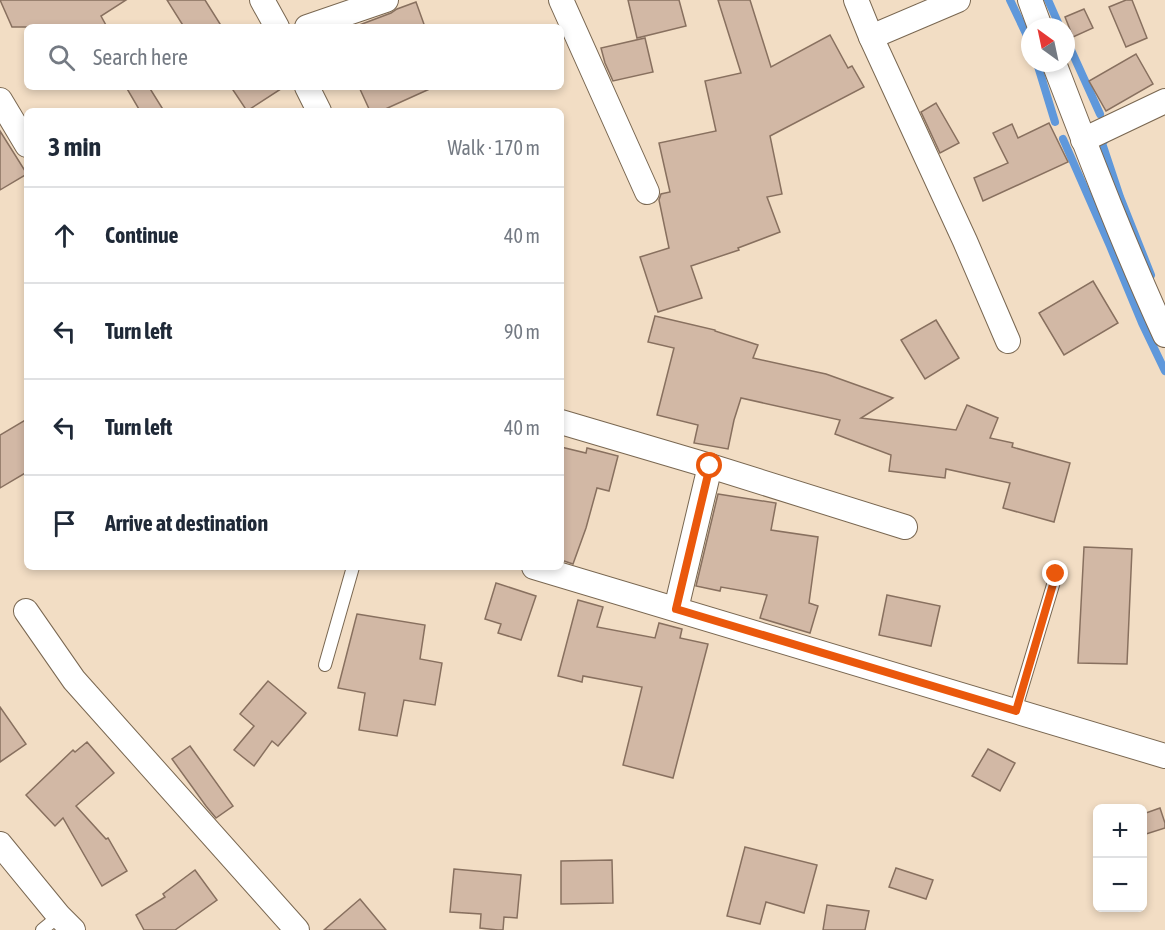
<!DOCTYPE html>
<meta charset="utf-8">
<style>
:root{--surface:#fff;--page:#f2f2f3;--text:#1f2937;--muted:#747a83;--line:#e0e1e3}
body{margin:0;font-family:"Asap Condensed",sans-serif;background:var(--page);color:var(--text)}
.controls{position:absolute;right:18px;bottom:18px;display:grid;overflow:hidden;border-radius:9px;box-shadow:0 3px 9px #0003}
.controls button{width:54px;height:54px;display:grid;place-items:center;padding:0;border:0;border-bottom:2px solid var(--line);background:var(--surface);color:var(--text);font:30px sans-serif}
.compass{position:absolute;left:1021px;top:18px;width:54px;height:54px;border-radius:50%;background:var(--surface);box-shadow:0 3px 9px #0003;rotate:327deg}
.stop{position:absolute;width:18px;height:18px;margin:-14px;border:4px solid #ea580c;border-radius:50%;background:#fff}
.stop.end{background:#ea580c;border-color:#fff;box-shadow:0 2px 6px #0008}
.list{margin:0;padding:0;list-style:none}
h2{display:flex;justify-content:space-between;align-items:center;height:78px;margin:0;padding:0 24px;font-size:26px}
h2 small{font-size:20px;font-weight:400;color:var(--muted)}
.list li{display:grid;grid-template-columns:39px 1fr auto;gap:18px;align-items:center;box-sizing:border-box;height:96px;padding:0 24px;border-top:2px solid var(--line)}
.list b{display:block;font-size:22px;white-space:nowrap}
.list em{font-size:20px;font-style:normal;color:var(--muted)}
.icon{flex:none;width:33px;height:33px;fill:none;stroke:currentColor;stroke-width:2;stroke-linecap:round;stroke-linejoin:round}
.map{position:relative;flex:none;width:1165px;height:930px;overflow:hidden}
.search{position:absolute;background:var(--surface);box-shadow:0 3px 9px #0003;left:24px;top:24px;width:540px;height:66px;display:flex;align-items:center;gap:15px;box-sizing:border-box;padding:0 21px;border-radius:9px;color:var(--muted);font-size:22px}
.panel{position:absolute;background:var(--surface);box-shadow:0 3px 9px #0003;left:24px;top:108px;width:540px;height:462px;border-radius:9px}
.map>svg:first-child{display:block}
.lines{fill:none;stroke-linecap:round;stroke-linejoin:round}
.stream{stroke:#5f98db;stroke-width:8}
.building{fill:#d2b8a5;stroke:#88705f;stroke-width:1.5}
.service-casing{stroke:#796751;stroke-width:14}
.minor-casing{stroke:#796751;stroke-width:26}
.service{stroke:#fff;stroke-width:12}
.minor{stroke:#fff;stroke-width:24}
.route{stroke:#ea580c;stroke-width:8}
</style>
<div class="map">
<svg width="1165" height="930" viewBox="0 0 1165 930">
<rect width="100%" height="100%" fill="#f2ddc4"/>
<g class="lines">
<!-- stream -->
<g class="stream">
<polyline points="1010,0 1030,42"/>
<polyline points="1048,0 1060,27"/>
<polyline points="1066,39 1100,114"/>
<polyline points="1037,63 1055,122"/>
<polyline points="1108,137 1102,143 1120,197 1151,275"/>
<polyline points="1063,139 1110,246 1142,323 1165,371"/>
</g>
</g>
<!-- building -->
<g class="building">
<polygon points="0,0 126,0 101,16 107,27 12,27"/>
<polygon points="167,0 205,0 222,27 184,27"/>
<polygon points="628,0 679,0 686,26 637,38"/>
<polygon points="718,0 750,0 771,67 830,35 848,68 852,66 864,87 770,136 782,194 767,197 780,232 738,248 739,250 691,266 702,298 658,312 640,257 669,248 659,200 661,194 670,192 659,143 716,131 705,81 741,73"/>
<polygon points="1126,0 1132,0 1147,38 1126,47 1109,7"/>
<polygon points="416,2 425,27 354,27 391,13 397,9"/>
<polygon points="1084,9 1093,28 1073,37 1065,17"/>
<polygon points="645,38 653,72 613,81 605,63 601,48"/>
<polygon points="1136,54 1153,84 1106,111 1089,81"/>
<polygon points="126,87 149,87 164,111 140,111"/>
<polygon points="231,87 284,87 247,111"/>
<polygon points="359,87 434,87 381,111 370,111"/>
<polygon points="936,103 959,143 940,153 921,112"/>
<polygon points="1049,123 1068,162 983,201 974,178 1008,163 993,133 1012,124 1018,138"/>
<polygon points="0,131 27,174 0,190"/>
<polygon points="1093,281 1118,323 1064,355 1039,313"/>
<polygon points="655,316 715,330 715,331 758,345 753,358 826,374 893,398 861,418 956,430 967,405 998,418 990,438 1013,443 1012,447 1070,463 1054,522 1003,508 1010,483 946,469 945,478 889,471 891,455 835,434 840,420 741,398 734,420 728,449 694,443 698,425 657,415 674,348 648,342"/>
<polygon points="936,320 959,358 925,379 901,340"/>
<polygon points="27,419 27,472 0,488 0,435"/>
<polygon points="561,447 586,453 587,448 618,456 609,491 597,488 586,528 573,564 561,560"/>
<polygon points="718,494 776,503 771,530 818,537 809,603 818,606 810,633 760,618 767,595 721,587 720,591 696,586"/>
<polygon points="1084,547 1132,549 1127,664 1078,663"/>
<polygon points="496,583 536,596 521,640 498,633 501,624 485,619"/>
<polygon points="887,595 940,606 931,646 879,635"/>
<polygon points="578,600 603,607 597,627 655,638 659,623 682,629 680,638 708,644 673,778 623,765 642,687 583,676 582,682 558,676"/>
<polygon points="357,614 425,625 420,659 442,663 435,705 404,700 397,736 359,730 365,693 338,688"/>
<polygon points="268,681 306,713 278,746 272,741 254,766 234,750 254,726 240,714"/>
<polygon points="0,707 26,744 0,762"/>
<polygon points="87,742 114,773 76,806 106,839 108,838 127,871 102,886 63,818 55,826 26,795 73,750 75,752"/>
<polygon points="190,746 233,806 216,818 206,806 172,759"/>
<polygon points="988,749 1015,763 1000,791 972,776"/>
<polygon points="1160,808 1165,823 1165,828 1143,835 1143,814"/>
<polygon points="745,847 817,865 804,913 766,902 760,924 727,916"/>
<polygon points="612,860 613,903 561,904 561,861"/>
<polygon points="896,868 933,880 926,899 889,887"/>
<polygon points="454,869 521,875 517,918 504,917 503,930 498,930 480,928 481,914 450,912"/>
<polygon points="195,870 217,900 175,930 144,930 136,915 165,897 163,894"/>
<polygon points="360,899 386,930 324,930"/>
<polygon points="827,905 869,911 865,930 823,930"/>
</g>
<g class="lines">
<!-- service casing -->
<g class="service-casing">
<g id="service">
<polyline points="325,665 353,567"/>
<polyline points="1015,711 1056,575"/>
<polyline points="42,930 59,916"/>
</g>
</g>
<!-- minor casing -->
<g class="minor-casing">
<g id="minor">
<polyline points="262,0 277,27"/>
<polyline points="561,0 647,192"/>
<polyline points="856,0 871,37 965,241 1008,341"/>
<polyline points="1030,0 1040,27"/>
<polyline points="307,27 386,0"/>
<polyline points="871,37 958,0"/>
<path d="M 1054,63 C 1089,154 1124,246 1165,335"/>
<polyline points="307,87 319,111"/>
<polyline points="0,100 27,145"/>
<polyline points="1083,140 1165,101"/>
<polyline points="561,422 710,466 905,527"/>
<polyline points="534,567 1165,756"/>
<polyline points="676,609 710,466"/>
<polyline points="26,611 74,680 297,930"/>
<polyline points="0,844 59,916 73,930"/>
</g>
</g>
<!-- service -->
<use href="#service" class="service"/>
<!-- minor -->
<use href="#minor" class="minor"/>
</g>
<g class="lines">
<!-- route -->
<polyline class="route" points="710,466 676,609 1016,711 1056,574"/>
</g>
</svg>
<div class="controls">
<button>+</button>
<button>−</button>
</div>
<svg class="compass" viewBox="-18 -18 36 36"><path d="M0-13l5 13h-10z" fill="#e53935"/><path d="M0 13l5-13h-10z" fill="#747a83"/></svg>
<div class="stop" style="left:710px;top:466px"></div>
<div class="stop end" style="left:1056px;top:574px"></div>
<div class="search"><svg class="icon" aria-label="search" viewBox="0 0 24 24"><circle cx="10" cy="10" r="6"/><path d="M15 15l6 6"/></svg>Search here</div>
<section class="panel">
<h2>3 min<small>Walk · 170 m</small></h2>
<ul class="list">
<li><svg class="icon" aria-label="ahead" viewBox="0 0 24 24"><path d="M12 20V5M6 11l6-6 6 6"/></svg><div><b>Continue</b></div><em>40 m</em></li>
<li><svg class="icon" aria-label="left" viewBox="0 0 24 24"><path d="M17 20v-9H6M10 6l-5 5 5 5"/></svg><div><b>Turn left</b></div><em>90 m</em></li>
<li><svg class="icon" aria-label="left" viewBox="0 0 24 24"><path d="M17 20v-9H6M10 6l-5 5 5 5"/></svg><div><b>Turn left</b></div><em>40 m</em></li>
<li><svg class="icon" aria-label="arrive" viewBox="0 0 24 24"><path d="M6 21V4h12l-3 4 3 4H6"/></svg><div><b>Arrive at destination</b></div></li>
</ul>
</section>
</div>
